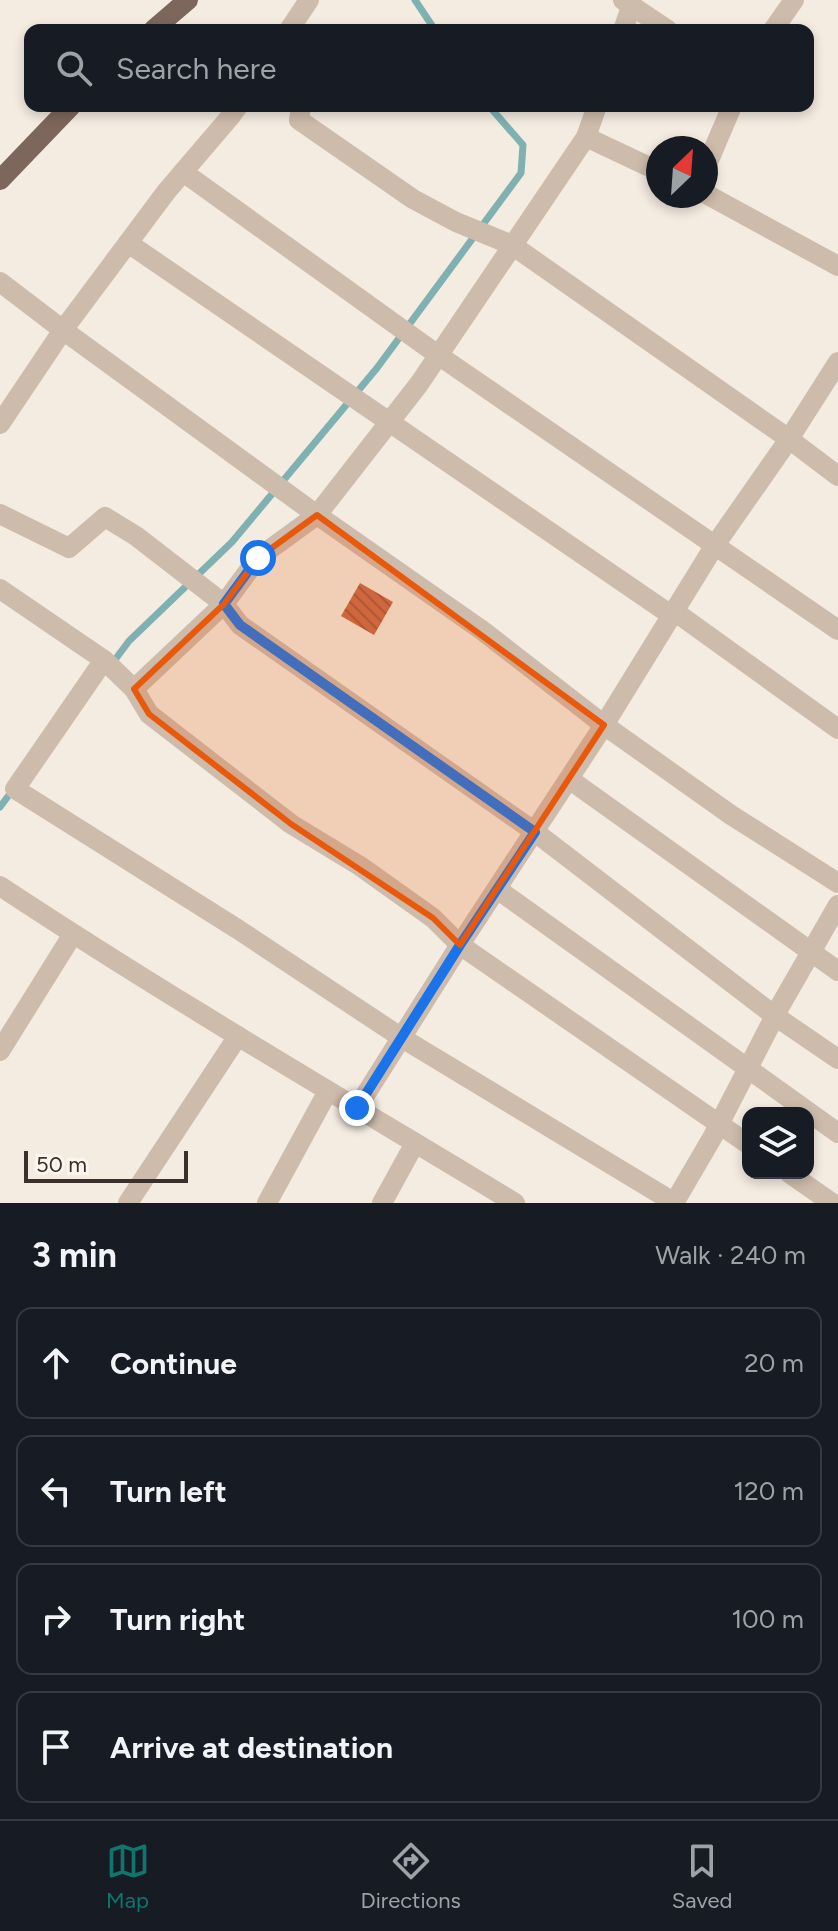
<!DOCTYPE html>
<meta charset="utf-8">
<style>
:root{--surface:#171b24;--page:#20242c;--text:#f1f3f6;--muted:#9ea1a6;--line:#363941;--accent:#0f766e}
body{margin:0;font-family:Figtree,sans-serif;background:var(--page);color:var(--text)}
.controls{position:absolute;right:24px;bottom:24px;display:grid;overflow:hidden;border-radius:16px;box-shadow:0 4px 12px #0003}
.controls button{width:72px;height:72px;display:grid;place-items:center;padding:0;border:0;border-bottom:2px solid var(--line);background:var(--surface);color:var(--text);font:40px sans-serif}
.compass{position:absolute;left:646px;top:136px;width:72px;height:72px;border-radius:50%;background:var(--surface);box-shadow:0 4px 12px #0003;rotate:25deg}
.scale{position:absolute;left:24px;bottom:20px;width:164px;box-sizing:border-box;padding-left:8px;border:4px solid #3b302b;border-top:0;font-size:22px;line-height:28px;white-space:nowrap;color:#3b302b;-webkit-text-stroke:6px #fbf5ee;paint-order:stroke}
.stop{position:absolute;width:24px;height:24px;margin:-18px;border:6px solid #1a73e8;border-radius:50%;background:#fff}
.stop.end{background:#1a73e8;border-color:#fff;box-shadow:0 2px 8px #0008}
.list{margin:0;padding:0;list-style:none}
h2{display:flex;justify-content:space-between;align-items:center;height:104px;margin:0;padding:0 32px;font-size:34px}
h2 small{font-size:26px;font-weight:400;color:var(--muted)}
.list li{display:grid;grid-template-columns:52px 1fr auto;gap:24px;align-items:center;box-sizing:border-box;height:112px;margin:0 16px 16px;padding:0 16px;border:2px solid var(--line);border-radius:16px}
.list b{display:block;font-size:30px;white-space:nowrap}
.list em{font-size:26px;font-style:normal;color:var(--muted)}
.icon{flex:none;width:44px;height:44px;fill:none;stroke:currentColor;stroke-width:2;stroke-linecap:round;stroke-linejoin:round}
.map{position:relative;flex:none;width:838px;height:1203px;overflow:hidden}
.search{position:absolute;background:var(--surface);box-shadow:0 4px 12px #0003;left:24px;right:24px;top:24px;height:88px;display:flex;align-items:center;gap:20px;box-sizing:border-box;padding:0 28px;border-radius:16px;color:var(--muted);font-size:30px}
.sheet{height:616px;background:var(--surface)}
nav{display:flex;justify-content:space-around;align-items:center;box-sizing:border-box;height:112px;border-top:2px solid var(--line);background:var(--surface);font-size:22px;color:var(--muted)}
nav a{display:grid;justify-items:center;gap:4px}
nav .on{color:var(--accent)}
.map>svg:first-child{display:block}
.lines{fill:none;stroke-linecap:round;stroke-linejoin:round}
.stream{stroke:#7fb0b2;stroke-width:7}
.building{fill:url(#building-back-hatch)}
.minor{stroke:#cdbbac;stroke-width:20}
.major{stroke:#7d675c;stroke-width:20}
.route{stroke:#1a73e8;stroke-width:10}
.marked{fill:#e8590c;fill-opacity:0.2;stroke:#e8590c;stroke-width:6;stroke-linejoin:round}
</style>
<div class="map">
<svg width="838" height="1203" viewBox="0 0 838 1203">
<defs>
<pattern id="building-back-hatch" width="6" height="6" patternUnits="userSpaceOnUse" patternTransform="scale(2)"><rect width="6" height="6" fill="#c8694b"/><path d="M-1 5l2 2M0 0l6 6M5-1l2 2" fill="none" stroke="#a4573f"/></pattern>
</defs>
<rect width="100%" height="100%" fill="#f4ebe1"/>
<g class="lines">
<!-- stream -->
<g class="stream">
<polyline points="415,0 435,30"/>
<polyline points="111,665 129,641 232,542 377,368 521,173 523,145 489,106"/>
<polyline points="0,807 12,791"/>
</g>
</g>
<!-- building -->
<polygon class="building" points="360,583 393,602 374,635 341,616"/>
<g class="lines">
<!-- minor -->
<g class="minor">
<polyline points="623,0 668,30"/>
<polyline points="289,30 309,0"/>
<polyline points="623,30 631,7"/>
<polyline points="773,30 794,0"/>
<polyline points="301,106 299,120 413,199 456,222 512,245 789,439 838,476"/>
<polyline points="586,137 597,106"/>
<polyline points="706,167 732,106"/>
<polyline points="658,171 586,137 419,384 317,515 258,558 224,604 240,625 535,832 775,1016 838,1059"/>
<polyline points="183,172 438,355 838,630"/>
<polyline points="706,194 838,266"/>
<polyline points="128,243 671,615"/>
<polyline points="0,282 63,330 317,515 483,631 604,725 731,815 838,883"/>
<polyline points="0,424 63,330 166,192 230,117 238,106"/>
<polyline points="0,514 69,548 105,517 136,536 224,604 134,689 149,714 291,824 360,866 433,918 460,945 748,1144"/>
<polyline points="0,589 104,660"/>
<polyline points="674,611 838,729"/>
<polyline points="134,689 104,660 15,789 239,930 402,1038 675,1203"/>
<polyline points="569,779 838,971"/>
<path d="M 0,886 C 168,997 343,1099 515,1203"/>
<polyline points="497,889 838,1133"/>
<polyline points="0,1051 73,934"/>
<polyline points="357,1108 463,940 604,725 715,545 789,439 838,362"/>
<polyline points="789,1173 832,1203"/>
<polyline points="128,1203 238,1036"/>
<polyline points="267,1203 328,1091"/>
<polyline points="382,1203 415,1143"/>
<polyline points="674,1203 712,1138 780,1006 838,905"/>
</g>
<!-- major -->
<g class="major">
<polyline points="153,30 188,0"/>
<polyline points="0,180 71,106"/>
</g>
</g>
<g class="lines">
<!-- route -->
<polyline class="route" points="258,558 224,604 240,625 535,832 460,945 357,1108"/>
</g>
<!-- marked area -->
<path class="marked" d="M 317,515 L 604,725 L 460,945 L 433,918 L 291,824 L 149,714 L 134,689 L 224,604 L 258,558 Z"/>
</svg>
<div class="controls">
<button><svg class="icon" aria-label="layers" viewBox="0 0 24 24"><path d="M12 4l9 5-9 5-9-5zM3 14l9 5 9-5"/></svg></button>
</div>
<svg class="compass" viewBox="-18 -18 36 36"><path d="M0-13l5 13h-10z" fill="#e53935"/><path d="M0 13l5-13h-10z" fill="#9ea1a6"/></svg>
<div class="scale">50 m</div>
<div class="stop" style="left:258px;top:558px"></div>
<div class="stop end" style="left:357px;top:1108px"></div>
<div class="search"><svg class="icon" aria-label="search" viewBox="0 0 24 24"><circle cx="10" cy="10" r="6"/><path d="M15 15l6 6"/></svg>Search here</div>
</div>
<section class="sheet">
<h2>3 min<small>Walk · 240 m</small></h2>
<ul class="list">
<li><svg class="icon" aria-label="ahead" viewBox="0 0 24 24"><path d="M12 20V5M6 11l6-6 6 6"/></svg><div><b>Continue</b></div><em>20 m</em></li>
<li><svg class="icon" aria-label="left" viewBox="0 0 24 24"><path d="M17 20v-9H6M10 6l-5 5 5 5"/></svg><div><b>Turn left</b></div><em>120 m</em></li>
<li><svg class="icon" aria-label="right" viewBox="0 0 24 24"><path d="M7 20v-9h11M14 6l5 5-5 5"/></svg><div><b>Turn right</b></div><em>100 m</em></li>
<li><svg class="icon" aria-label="arrive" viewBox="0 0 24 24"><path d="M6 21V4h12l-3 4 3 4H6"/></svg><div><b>Arrive at destination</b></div></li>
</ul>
</section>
<nav>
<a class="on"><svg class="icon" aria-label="map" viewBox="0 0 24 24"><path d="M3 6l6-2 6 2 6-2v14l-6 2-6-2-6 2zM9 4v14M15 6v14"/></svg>Map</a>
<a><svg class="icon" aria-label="directions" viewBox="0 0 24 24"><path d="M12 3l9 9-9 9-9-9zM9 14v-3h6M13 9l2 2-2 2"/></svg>Directions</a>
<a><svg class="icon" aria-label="saved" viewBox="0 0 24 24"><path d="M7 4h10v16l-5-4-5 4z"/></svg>Saved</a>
</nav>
